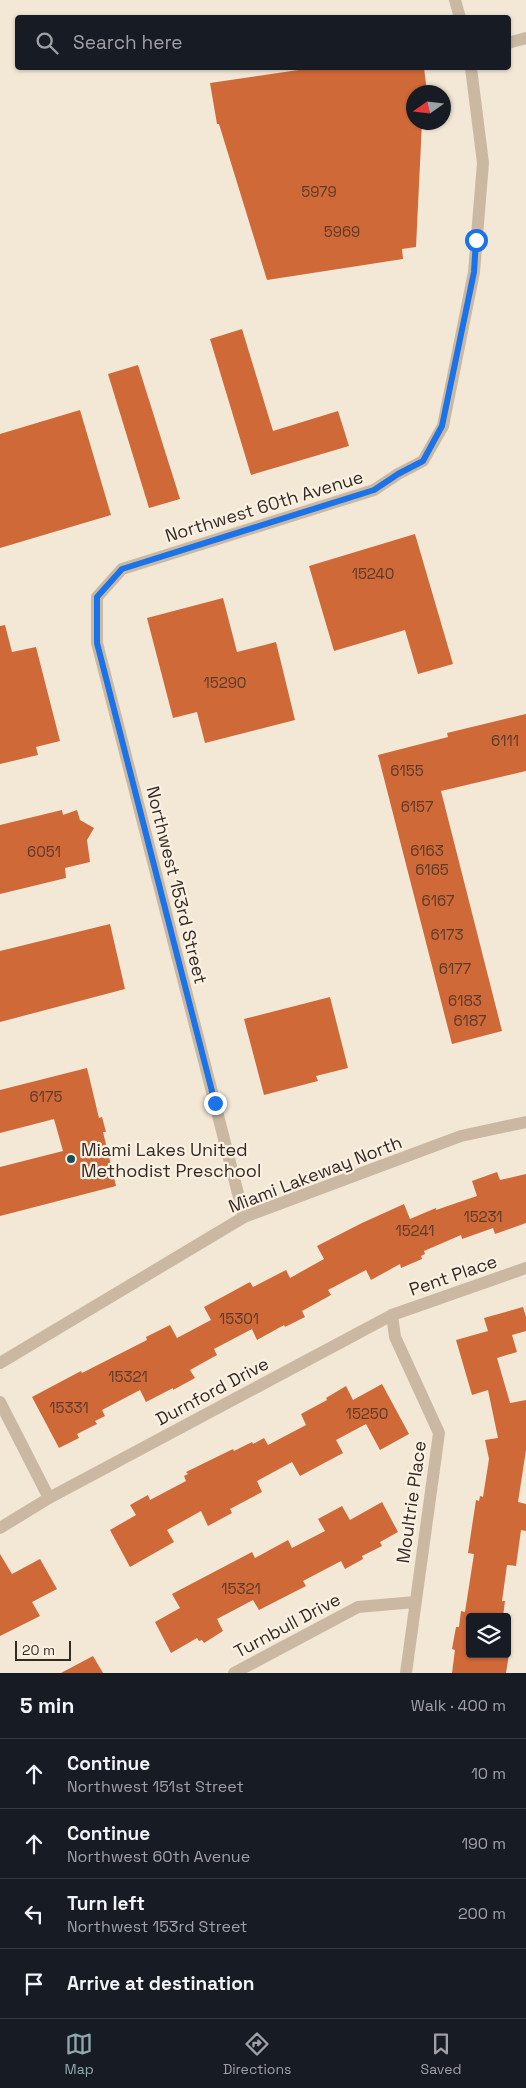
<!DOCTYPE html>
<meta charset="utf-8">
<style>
:root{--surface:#171b24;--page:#242831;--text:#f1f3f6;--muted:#9ea1a6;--line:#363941;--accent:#8faaaf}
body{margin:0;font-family:"Space Grotesk",sans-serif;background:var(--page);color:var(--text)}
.controls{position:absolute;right:15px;bottom:15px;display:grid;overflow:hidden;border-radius:5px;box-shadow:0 1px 4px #0004}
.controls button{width:45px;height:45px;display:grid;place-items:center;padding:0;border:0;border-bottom:1px solid var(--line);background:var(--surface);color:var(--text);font:25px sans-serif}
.compass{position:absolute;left:406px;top:85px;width:45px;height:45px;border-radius:50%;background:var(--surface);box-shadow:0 1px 4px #0004;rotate:256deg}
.scale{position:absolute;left:15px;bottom:12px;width:56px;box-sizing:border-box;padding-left:5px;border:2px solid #352b25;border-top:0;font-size:14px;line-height:18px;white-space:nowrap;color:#352b25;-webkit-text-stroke:4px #faf1e3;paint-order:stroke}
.stop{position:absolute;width:15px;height:15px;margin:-11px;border:4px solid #1a73e8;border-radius:50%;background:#fff}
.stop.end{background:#1a73e8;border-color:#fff;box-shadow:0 1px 5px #0008}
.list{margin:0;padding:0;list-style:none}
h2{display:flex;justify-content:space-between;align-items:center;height:65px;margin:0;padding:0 20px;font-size:21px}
h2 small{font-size:16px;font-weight:400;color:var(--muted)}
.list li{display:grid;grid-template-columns:32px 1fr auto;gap:15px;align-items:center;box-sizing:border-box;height:70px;padding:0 20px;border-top:1px solid var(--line)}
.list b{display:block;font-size:19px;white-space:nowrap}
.list p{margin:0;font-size:16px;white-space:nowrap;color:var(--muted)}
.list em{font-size:16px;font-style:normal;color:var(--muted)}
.icon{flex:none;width:28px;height:28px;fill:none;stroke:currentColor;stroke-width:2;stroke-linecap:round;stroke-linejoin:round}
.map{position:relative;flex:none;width:526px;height:1673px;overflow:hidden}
.search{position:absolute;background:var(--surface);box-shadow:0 1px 4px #0004;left:15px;right:15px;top:15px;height:55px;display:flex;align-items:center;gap:12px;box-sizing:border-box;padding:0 18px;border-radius:5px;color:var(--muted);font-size:19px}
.sheet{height:345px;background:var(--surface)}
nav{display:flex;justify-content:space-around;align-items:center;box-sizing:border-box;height:70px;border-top:1px solid var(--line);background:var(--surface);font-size:14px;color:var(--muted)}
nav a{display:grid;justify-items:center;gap:2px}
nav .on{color:var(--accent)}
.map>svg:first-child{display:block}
.building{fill:#cf6938}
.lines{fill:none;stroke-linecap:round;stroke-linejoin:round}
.minor{stroke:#cbb8a2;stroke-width:12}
.route{stroke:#1a73e8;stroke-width:6}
.poi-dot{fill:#185059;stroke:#faf1e3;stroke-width:2}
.labels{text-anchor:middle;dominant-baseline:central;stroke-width:4.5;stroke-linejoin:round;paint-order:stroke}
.number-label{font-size:15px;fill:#5c3a2a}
.street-label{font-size:18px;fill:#352b25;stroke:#faf1e3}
.poi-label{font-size:18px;fill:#352b25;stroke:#faf1e3;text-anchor:start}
</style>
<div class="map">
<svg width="526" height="1673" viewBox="0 0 526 1673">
<rect width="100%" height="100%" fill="#f3e8d6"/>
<!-- building -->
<g class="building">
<polygon points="312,68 424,68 427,92 414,92 414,122 422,122 416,247 402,249 403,259 267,280 219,124 217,124 210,83"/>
<polygon points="242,329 273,431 338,411 349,446 251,475 210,339"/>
<polygon points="138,365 180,499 149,508 108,374"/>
<polygon points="80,410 111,515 0,548 0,434"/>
<polygon points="415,534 453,664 418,674 405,630 334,651 309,566"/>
<polygon points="223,598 237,652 276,642 295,720 205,743 197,712 173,718 147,618"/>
<polygon points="5,625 12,652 36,647 60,741 36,747 38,755 0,764 0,626"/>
<polygon points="526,714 526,771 441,791 502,1031 452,1044 378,755 448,737 447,733"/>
<polygon points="62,810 63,815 77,810 80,820 94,828 87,840 90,862 65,868 66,878 0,894 0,825"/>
<polygon points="110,924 125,989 0,1022 0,951"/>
<polygon points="330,997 348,1068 316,1076 318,1081 264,1095 244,1019"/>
<polygon points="87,1068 99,1118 102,1117 106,1132 103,1132 116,1186 0,1216 0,1167 63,1151 54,1119 0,1133 0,1090"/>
<polygon points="497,1172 500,1180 526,1174 526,1223 495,1234 493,1228 462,1239 461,1235 424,1251 425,1254 421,1256 422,1259 401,1268 400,1264 371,1280 366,1270 328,1290 331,1295 302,1311 305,1317 285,1327 284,1325 257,1340 252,1329 214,1349 217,1355 190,1370 195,1378 173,1390 173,1388 146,1402 140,1390 102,1410 105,1416 95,1421 97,1424 77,1434 79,1438 59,1448 32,1397 81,1371 82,1373 147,1340 146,1337 170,1325 177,1338 211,1320 204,1307 250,1282 253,1287 286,1270 290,1278 324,1259 317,1246 362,1223 404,1204 410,1219 436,1208 436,1210 477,1196 472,1181"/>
<polygon points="523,1307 526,1317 526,1331 512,1335 517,1352 497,1358 510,1403 526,1400 526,1450 518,1502 526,1504 526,1531 521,1530 516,1566 507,1565 502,1601 505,1601 503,1617 470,1617 470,1654 509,1654 506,1673 452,1673 455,1650 452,1649 456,1627 459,1627 461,1611 465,1612 474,1554 468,1553 476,1500 479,1501 480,1496 483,1497 489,1459 485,1440 498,1438 488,1390 472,1395 456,1340 488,1331 484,1318"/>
<polygon points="382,1384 409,1434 380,1450 366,1424 336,1440 343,1453 300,1476 292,1462 257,1481 262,1492 230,1509 232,1513 208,1526 201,1511 167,1530 174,1542 130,1567 110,1530 136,1515 130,1505 148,1495 150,1500 186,1481 184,1476 188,1474 186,1472 233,1449 234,1451 252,1442 253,1444 264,1438 268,1445 306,1425 301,1414 327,1400 326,1398 346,1386 353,1400"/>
<polygon points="382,1502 398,1532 380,1542 382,1546 362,1556 363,1559 345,1569 341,1561 303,1581 306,1586 259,1610 253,1600 217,1619 223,1631 204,1643 202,1640 199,1641 197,1638 171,1653 155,1622 180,1608 172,1594 252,1552 255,1558 288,1540 292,1548 325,1531 318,1519 342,1506 350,1520"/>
<polygon points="0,1554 12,1574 40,1559 57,1589 32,1602 40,1616 0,1636"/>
<polygon points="93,1656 103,1673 61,1673"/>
</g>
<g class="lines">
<!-- minor -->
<g class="minor">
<polyline points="455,0 460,18"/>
<polyline points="508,43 526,38"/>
<polyline points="244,1217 97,643 97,597 122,569 374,490 398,474 423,461 443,426 474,272 483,163 471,68"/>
<polyline points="392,1315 395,1337 439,1433 406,1673"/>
<polyline points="0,1363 244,1217 461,1136 526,1122"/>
<polyline points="0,1402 49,1498"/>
<polyline points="0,1528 49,1498 392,1315 526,1268"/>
<polyline points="234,1673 358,1607 415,1602"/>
</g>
</g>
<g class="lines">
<!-- route -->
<polyline class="route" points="215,1103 97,643 97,597 122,569 374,490 398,474 423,461 442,426 474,272 476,240"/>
</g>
<!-- markers -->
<circle class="poi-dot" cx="71" cy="1159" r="5"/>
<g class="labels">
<!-- number labels -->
<g class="number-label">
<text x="319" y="191">5979</text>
<text x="342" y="231">5969</text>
<text x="373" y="573">15240</text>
<text x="225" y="682">15290</text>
<text x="505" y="740">6111</text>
<text x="407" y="770">6155</text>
<text x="417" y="806">6157</text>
<text x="427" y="850">6163</text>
<text x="44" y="851">6051</text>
<text x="432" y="869">6165</text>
<text x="438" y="900">6167</text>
<text x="447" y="934">6173</text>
<text x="455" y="968">6177</text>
<text x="465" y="1000">6183</text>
<text x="470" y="1020">6187</text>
<text x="46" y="1096">6175</text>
<text x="483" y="1216">15231</text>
<text x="415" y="1230">15241</text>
<text x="239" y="1318">15301</text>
<text x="128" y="1376">15321</text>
<text x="69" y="1407">15331</text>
<text x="367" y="1413">15250</text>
<text x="241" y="1588">15321</text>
</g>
<!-- street labels -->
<g class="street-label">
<text transform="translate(264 506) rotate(-17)">Northwest 60th Avenue</text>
<text transform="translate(177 885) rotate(76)">Northwest 153rd Street</text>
<text transform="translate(315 1174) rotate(-21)">Miami Lakeway North</text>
<text transform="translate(453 1275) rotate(-19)">Pent Place</text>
<text transform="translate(212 1391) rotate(-28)">Durnford Drive</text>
<text transform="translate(411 1502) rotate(-82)">Moultrie Place</text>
<text transform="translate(287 1625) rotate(-28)">Turnbull Drive</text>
</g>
<!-- poi labels -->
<g class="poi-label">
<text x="81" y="1149">Miami Lakes United<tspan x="81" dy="21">Methodist Preschool</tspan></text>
</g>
</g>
</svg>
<div class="controls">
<button><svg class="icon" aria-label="layers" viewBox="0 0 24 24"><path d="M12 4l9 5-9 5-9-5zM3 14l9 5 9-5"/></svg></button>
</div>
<svg class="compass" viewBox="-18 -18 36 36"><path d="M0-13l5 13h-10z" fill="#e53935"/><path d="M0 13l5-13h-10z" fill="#9ea1a6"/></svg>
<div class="scale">20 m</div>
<div class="stop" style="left:476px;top:240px"></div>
<div class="stop end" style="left:215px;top:1103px"></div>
<div class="search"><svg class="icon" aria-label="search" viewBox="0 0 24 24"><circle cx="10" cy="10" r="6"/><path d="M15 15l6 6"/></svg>Search here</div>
</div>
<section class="sheet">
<h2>5 min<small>Walk · 400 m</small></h2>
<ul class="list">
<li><svg class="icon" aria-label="ahead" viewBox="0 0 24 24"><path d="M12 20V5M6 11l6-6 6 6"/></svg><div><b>Continue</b><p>Northwest 151st Street</p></div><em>10 m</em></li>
<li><svg class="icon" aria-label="ahead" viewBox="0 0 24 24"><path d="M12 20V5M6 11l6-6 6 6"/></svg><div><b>Continue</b><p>Northwest 60th Avenue</p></div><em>190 m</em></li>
<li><svg class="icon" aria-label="left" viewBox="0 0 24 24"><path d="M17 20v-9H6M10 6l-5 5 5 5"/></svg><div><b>Turn left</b><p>Northwest 153rd Street</p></div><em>200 m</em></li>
<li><svg class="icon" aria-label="arrive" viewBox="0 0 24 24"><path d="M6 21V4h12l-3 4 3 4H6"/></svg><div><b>Arrive at destination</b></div></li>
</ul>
</section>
<nav>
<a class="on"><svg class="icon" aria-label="map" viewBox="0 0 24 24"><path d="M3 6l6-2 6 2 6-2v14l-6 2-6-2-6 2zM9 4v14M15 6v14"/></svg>Map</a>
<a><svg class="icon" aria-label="directions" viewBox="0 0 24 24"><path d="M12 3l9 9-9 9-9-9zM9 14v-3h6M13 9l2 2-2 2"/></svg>Directions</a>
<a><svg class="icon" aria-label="saved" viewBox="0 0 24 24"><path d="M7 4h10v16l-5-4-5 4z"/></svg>Saved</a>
</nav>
